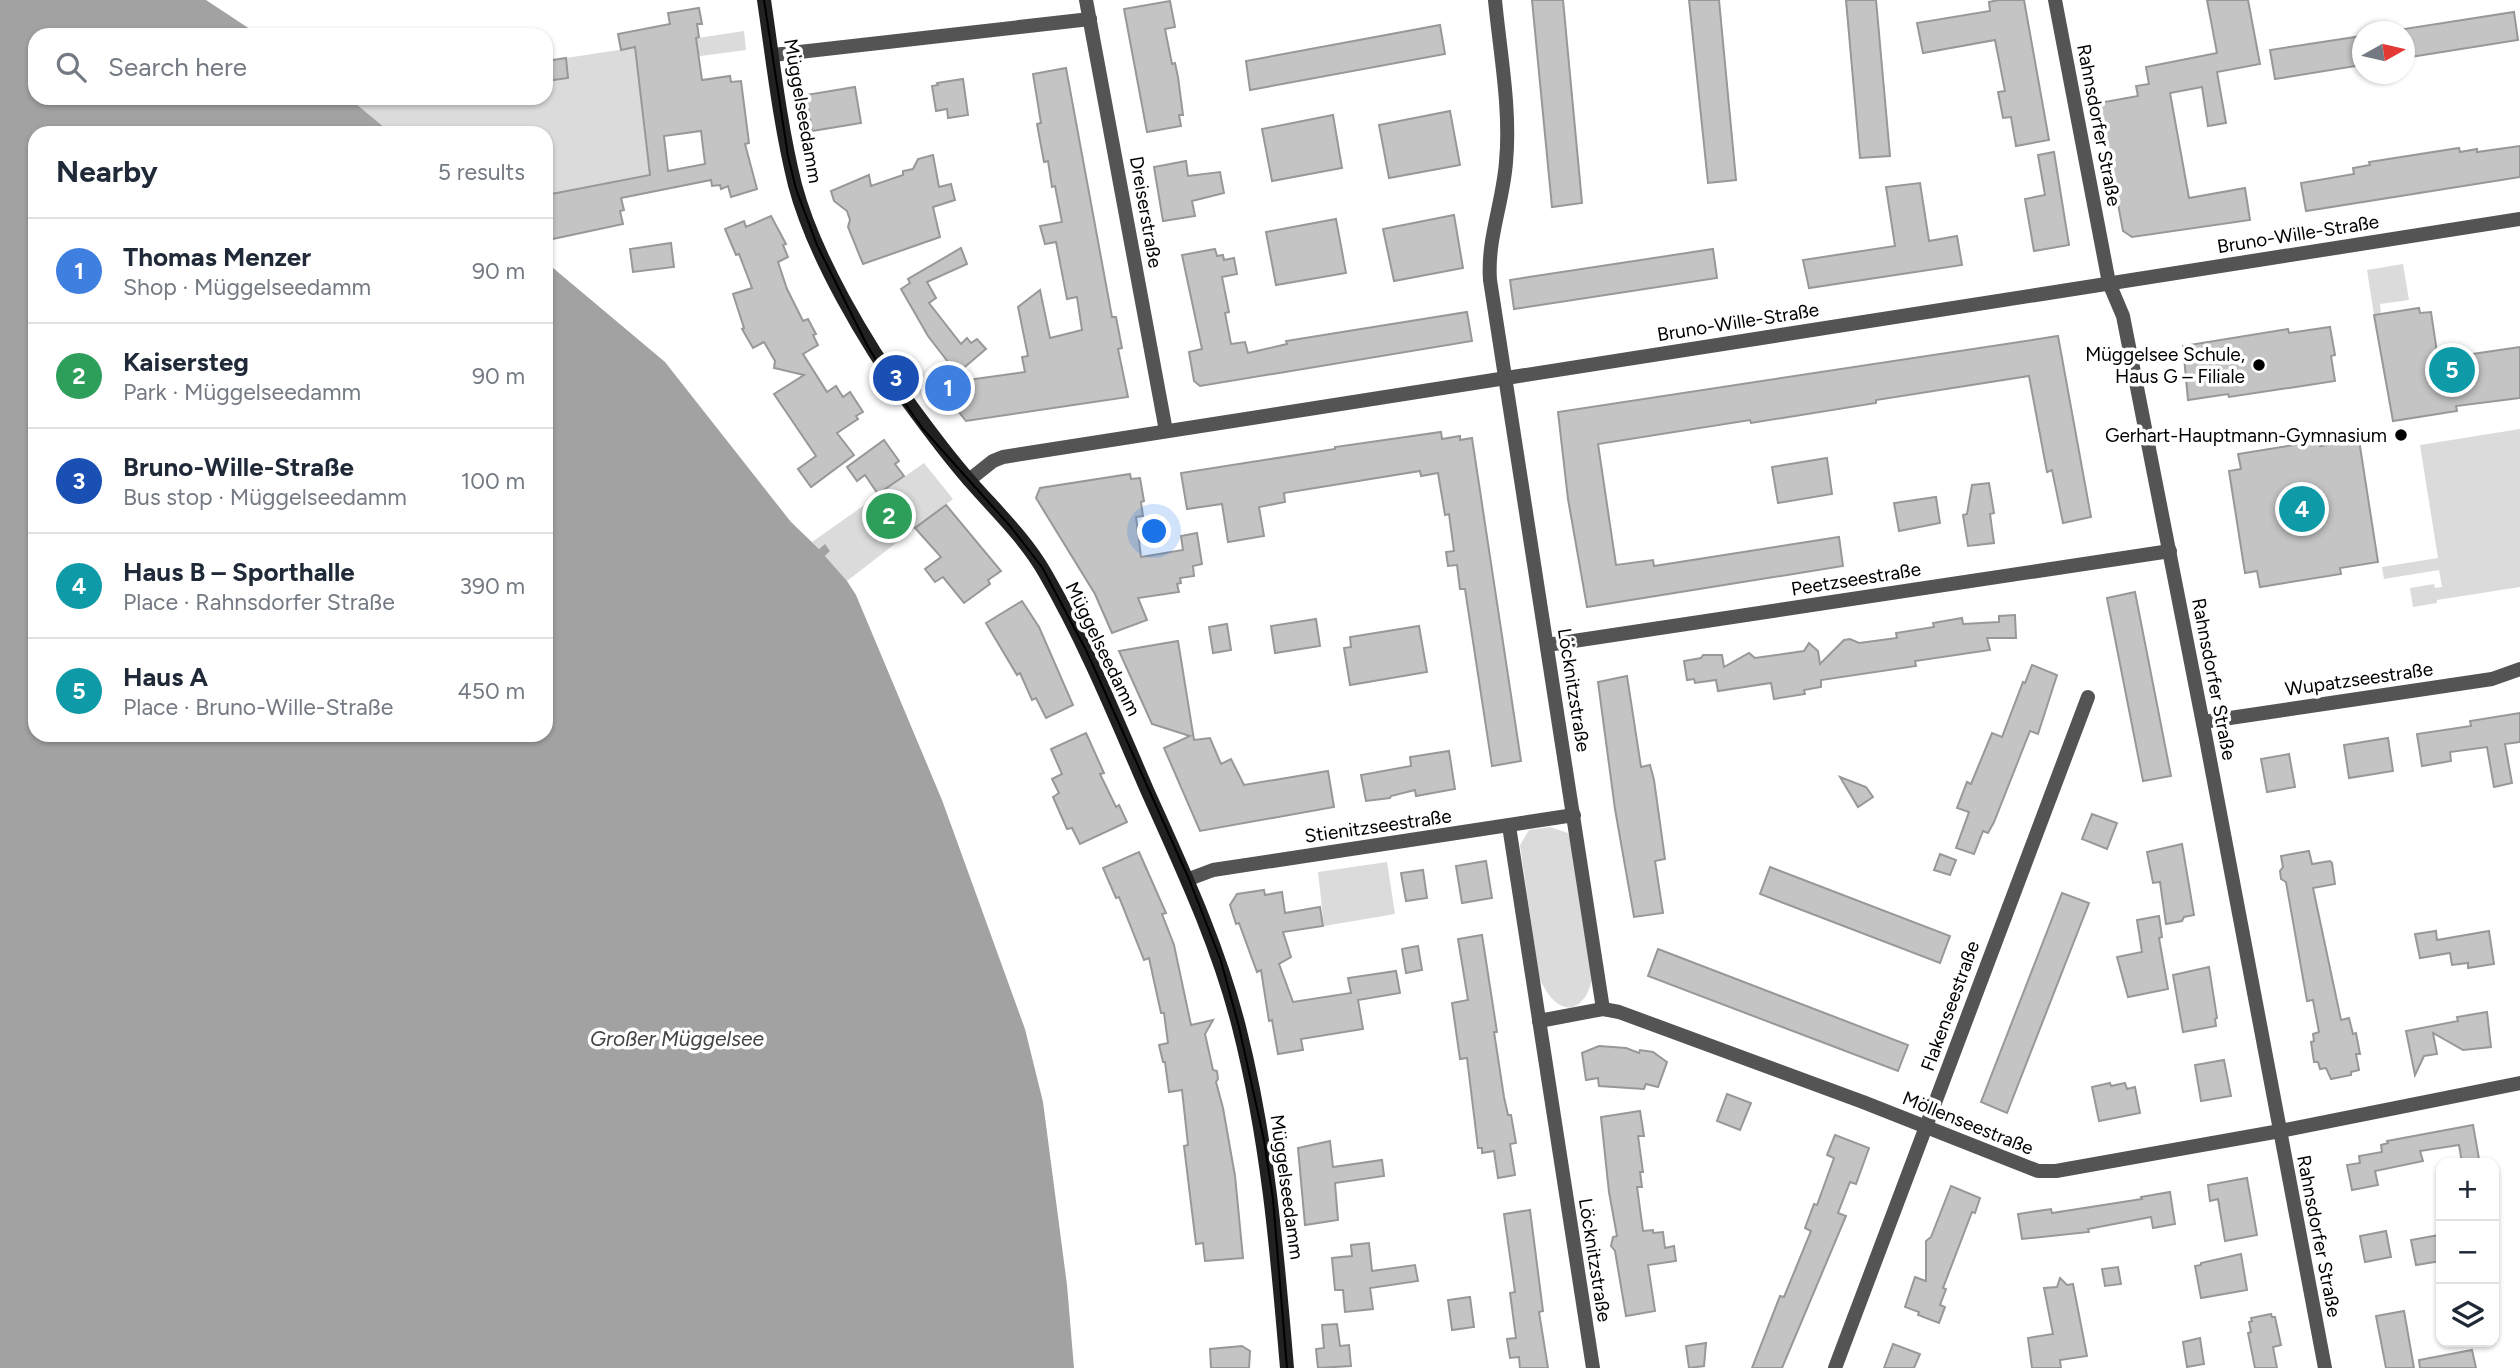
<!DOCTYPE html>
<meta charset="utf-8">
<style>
:root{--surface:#fff;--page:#f6f6f7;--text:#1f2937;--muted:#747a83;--line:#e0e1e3;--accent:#000}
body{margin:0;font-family:Figtree,sans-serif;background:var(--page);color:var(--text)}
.controls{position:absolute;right:21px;bottom:21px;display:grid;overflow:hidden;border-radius:14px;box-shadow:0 2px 5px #0004}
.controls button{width:63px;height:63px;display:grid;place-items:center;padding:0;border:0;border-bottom:2px solid var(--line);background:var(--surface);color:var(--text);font:35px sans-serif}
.compass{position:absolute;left:2352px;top:21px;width:63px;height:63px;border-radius:50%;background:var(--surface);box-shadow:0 2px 5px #0004;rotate:82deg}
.you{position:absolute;left:1155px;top:532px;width:24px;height:24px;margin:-18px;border:5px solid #fff;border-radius:50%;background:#1a73e8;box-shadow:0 0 0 10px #1a73e833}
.badge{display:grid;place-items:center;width:46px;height:46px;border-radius:50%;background:var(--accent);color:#fff;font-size:23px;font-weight:700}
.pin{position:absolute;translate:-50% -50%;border:4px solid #fff;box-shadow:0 2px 7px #0006}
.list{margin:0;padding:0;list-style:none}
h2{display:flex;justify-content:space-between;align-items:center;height:91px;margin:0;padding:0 28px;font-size:30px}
h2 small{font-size:23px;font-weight:400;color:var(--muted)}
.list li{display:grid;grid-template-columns:46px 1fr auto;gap:21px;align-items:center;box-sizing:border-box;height:105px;padding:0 28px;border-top:2px solid var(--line)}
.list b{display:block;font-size:26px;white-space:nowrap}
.list p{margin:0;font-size:23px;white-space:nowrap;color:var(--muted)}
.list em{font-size:23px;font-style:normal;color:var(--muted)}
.icon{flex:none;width:38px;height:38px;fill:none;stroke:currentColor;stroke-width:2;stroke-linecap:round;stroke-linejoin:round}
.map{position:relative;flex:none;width:2520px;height:1368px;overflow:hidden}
.search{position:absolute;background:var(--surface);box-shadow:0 2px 5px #0004;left:28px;top:28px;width:525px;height:77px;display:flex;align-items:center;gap:18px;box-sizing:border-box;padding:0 24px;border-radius:21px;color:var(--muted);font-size:26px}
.panel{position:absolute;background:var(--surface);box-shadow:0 2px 5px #0004;left:28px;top:126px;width:525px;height:616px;border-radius:21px}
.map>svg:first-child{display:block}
.green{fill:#dbdbdb}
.water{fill:#a2a2a2}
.building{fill:#c4c4c4;stroke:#989898;stroke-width:2;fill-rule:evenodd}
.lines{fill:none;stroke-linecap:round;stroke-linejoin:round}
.minor{stroke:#545454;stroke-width:14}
.secondary{stroke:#212121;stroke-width:14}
.tram{stroke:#000;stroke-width:2}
.poi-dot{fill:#000;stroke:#fff;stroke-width:2.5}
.labels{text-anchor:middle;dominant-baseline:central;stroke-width:7;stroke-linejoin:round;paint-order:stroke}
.street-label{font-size:19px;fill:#000;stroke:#fff}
.poi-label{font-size:19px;fill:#000;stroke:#fff;text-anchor:end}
.water-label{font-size:21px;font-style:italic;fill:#434343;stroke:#fff}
</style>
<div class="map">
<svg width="2520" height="1368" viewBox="0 0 2520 1368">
<rect width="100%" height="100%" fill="#fff"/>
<!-- green -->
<g class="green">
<polygon points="744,31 746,50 655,62 668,171 546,195 546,133 391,133 349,98 546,98 546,61"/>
<polygon points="2403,264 2409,300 2380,304 2381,314 2374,315 2367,270"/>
<polygon points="2520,429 2520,587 2437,600 2437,603 2413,607 2410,588 2434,584 2435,588 2442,587 2439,570 2384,579 2382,567 2438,558 2420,445"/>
<polygon points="924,463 953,499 847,581 825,556 830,551 825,545 819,549 812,542"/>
<path d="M 1550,827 L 1568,833 L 1572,843 L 1592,977 C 1591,992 1578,1015 1560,1005 C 1550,999 1544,988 1539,978 L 1520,845 L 1529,830 Z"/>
<polygon points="1387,862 1395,914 1324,926 1318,872"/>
</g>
<!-- water -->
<polygon class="water" points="0,0 206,0 259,35 35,35 35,98 349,98 391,133 35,133 35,735 546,735 546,262 665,362 791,522 819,549 825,544 830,551 825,556 847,581 856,595 942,800 1025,1029 1043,1102 1067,1285 1074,1368 0,1368"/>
<!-- building -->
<g class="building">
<polygon points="1532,0 1563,0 1582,203 1552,207"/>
<polygon points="1689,0 1719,0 1736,180 1708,183"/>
<polygon points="1846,0 1876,0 1890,156 1860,158"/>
<polygon points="1998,0 2024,0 2049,140 2016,146 2011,117 2003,118 1998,92 2005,91 1995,40 1923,53 1917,23 1990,11 1989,2"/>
<polygon points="2207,0 2248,0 2260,64 2217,72 2226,123 2208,126 2202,87 2170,93 2189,198 2245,188 2250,220 2132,237 2123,231 2099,103 2138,96 2136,86 2149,84 2146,67 2217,53"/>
<polygon points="1170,1 1175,27 1165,29 1172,64 1175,63 1178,77 1183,115 1179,115 1181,126 1147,132 1124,9"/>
<path d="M 699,8 L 702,24 L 697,24 L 699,37 L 696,38 L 702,80 L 730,76 L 731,82 L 741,81 L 749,143 L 745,144 L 757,189 L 731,197 L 728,186 L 721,189 L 720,185 L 712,186 L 711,180 L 621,198 L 624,210 L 620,211 L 623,224 L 548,240 L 546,195 L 650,175 L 635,47 L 621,50 L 618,34 L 670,24 L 668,13 ZM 701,131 L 705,164 L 668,171 L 664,136 Z"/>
<polygon points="2514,12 2518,40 2404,58 2404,29"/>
<polygon points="1440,25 1445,54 1250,90 1246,61"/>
<polygon points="2362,36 2362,65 2275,79 2270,50"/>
<polygon points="566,58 568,78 546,81 546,61"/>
<polygon points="1066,68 1112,317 1116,317 1122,348 1118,349 1128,397 966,421 930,376 948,362 928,336 901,289 910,283 908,279 961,248 967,264 927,282 936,298 929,303 961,344 967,338 971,343 977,339 986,349 946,383 1025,372 1022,357 1028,356 1018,307 1040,290 1050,338 1082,330 1077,297 1067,299 1056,242 1045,244 1040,226 1062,222 1055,186 1052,187 1048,161 1044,162 1037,124 1041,123 1033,74"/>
<polygon points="963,79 968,115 948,118 947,109 936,111 932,86 938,85 937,83"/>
<polygon points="855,87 861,123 812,131 806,95"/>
<polygon points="1450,111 1460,165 1389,178 1379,125"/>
<polygon points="1333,115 1342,168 1272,181 1262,129"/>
<polygon points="2520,146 2520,177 2306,211 2301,183 2354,174 2353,168 2370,165 2369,162 2459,148 2460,152 2477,149 2477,152"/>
<polygon points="2054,152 2069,245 2034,251 2025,199 2045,195 2038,155"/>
<polygon points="933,155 939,187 951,184 955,200 933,207 940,237 863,264 848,227 850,220 847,211 834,201 831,191 869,175 871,186 903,175 903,171 913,169 918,159"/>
<polygon points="1186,161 1188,176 1220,172 1224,193 1192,201 1195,216 1163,221 1154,167"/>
<polygon points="1920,183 1929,241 1957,236 1962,265 1809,288 1803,260 1895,246 1886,187"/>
<polygon points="1454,215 1463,268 1394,281 1383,229"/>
<polygon points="771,216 786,244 783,245 788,257 778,262 787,289 803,321 808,319 816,334 813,335 818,345 803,354 827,392 836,386 843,397 850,392 863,412 856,416 858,419 837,433 854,455 811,487 798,469 816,456 774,394 804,375 774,368 775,361 764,342 753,348 742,329 744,328 733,294 752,288 739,254 736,255 725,229 744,221 746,227"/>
<polygon points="1336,219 1346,273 1276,285 1266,232"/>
<polygon points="671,243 674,267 633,272 630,249"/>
<polygon points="1215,249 1217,256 1223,255 1224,260 1234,258 1237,274 1222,277 1229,312 1225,313 1231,344 1245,342 1248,353 1287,344 1286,341 1467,312 1472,341 1200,386 1194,381 1189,352 1202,349 1182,255"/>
<polygon points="1713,249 1717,278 1514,309 1510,280"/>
<polygon points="2419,308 2420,313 2431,312 2438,359 2520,347 2520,398 2456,406 2457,411 2393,421 2374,315"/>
<polygon points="2330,327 2335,355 2331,356 2335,381 2229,397 2228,394 2188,400 2183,346 2288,329 2289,333"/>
<polygon points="2058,336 2091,517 2063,523 2052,470 2047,472 2029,376 1876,400 1876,403 1751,423 1750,420 1598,444 1616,565 1653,560 1654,566 1839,537 1843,566 1587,607 1568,499 1558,412"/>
<polygon points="1441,432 1442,439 1460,436 1460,440 1472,438 1521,761 1492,766 1465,589 1460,589 1457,565 1448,566 1446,552 1454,551 1449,514 1445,515 1438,473 1421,476 1420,471 1284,493 1285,502 1259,507 1264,536 1228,542 1222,504 1187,509 1181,473 1335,449 1335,447"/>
<polygon points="884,440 899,461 895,464 904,476 878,494 865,475 857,481 847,467"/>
<polygon points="2359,440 2378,562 2340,568 2341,574 2260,587 2257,571 2245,573 2229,471 2241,469 2238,454 2319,441 2320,446"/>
<polygon points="1827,458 1832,494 1778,503 1772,467"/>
<polygon points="1130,474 1131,479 1140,478 1144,501 1141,502 1143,516 1136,517 1141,557 1183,550 1181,536 1197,533 1202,564 1193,566 1194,576 1180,578 1181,583 1177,584 1179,592 1138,598 1147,620 1112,633 1095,594 1036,498 1040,488"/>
<polygon points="1989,483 1994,513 1990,514 1994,543 1968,546 1963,515 1967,514 1972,485"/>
<polygon points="1936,497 1940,523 1899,531 1894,503"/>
<polygon points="946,505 1001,571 988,580 990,584 964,603 943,577 935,582 925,569 941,557 915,528"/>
<polygon points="2135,592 2171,776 2143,781 2107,598"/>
<polygon points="1022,601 1039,627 1073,705 1046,718 1036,698 1032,700 1020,673 1017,675 986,623"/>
<polygon points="2015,615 2016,638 1987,638 1990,650 1915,661 1916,666 1821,680 1821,687 1804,690 1805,694 1774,699 1771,683 1718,691 1716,680 1695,683 1694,679 1687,680 1684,661 1701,658 1703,655 1722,655 1724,667 1749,653 1755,658 1804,651 1809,643 1818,651 1820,664 1844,640 1850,639 1859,643 1897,638 1896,633 1934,627 1933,623 1962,618 1963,624 1999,622 1999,616"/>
<polygon points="1316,619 1320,646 1275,653 1271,626"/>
<polygon points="1227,624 1231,650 1213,653 1209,627"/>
<polygon points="1419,626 1427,672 1350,685 1344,648 1351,647 1350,637"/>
<polygon points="1178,641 1194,740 1210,738 1221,764 1231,759 1244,785 1328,771 1334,807 1200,831 1164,748 1190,736 1152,724 1119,651"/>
<polygon points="2032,665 2057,675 2038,734 2030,731 1994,822 1988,833 1983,831 1974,854 1956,848 1969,812 1957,808 1967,782 1971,784 1992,733 2002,737 2023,682 2025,683"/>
<polygon points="1627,676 1641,767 1650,765 1654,780 1665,859 1655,861 1663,913 1634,917 1615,809 1598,682"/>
<polygon points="2520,713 2520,742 2505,744 2512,783 2494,787 2487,747 2450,752 2451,761 2422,766 2417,734 2471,726 2470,721"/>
<polygon points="1086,733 1104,773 1100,774 1116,807 1119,805 1127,822 1080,844 1072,828 1067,829 1053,797 1059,793 1052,779 1062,774 1051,749"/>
<polygon points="2388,738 2393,771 2349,778 2344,745"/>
<polygon points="1449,751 1455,789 1416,796 1415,790 1391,796 1390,798 1366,801 1361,775 1411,766 1410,757"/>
<polygon points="2289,754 2295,787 2267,792 2261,759"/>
<polygon points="1840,777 1866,787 1873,797 1858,807"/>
<polygon points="2092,814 2117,823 2107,849 2082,839"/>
<polygon points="2182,844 2194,915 2184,917 2182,921 2166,924 2160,882 2153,883 2147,852"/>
<polygon points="2309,851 2312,864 2330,861 2332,863 2335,884 2313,888 2341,1020 2349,1018 2353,1034 2356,1033 2360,1054 2356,1054 2359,1070 2351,1072 2351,1075 2331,1079 2326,1068 2320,1069 2318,1062 2314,1062 2311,1042 2314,1041 2313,1034 2319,1032 2313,1000 2307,1001 2286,882 2281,879 2280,871 2283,867 2281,856"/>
<polygon points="1139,852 1166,913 1162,914 1174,945 1191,1025 1213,1020 1205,1034 1213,1070 1217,1071 1218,1079 1216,1082 1223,1108 1235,1176 1243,1258 1205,1261 1203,1243 1196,1244 1184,1146 1188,1145 1182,1090 1169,1092 1165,1062 1163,1062 1159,1045 1168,1043 1164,1013 1161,1013 1149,958 1144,960 1119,897 1116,898 1103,868"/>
<polygon points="1940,854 1956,860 1950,875 1934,870"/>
<polygon points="1486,861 1492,898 1462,903 1456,866"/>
<polygon points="1770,867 1950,936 1940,963 1760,894"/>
<polygon points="1423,870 1427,898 1406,901 1401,873"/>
<polygon points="1264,890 1265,895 1282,892 1285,913 1320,907 1323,926 1283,932 1291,957 1279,964 1293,1002 1351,993 1348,978 1396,971 1400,993 1358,1000 1363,1029 1301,1039 1303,1050 1278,1054 1272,1020 1269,1021 1261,970 1257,972 1239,923 1236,924 1230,905 1237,894"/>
<polygon points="2062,893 2089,903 2007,1113 1981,1102"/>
<polygon points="2159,916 2162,937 2159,938 2168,989 2128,997 2117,957 2142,952 2137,920"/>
<polygon points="2436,931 2437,940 2489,931 2494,964 2468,968 2468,963 2452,965 2450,953 2420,958 2415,934"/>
<polygon points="1482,935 1497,1032 1494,1032 1504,1097 1508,1115 1511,1115 1516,1143 1510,1144 1515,1175 1498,1178 1494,1151 1482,1153 1482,1148 1478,1148 1467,1058 1460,1059 1452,1003 1468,1000 1458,939"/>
<polygon points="1418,946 1422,970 1406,973 1402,949"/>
<polygon points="1658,949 1908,1045 1898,1071 1648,976"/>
<polygon points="2209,967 2217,1018 2215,1019 2216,1026 2183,1032 2173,975"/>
<polygon points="2487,1012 2491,1047 2463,1050 2433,1033 2437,1054 2424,1056 2415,1075 2406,1031 2458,1021 2457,1017"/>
<polygon points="1599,1046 1626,1048 1639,1053 1640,1050 1653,1052 1667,1062 1658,1087 1646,1084 1644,1089 1599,1086 1598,1078 1586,1080 1582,1053"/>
<polygon points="2224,1060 2231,1096 2201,1101 2195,1065"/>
<polygon points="2110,1083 2111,1086 2125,1083 2127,1089 2135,1087 2140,1113 2099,1121 2092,1087"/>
<polygon points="1727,1094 1751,1103 1740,1130 1717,1121"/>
<polygon points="1640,1111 1644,1136 1638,1136 1643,1172 1640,1172 1642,1187 1637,1187 1643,1231 1653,1230 1653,1233 1663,1232 1665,1248 1674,1246 1676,1261 1648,1265 1655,1311 1626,1316 1615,1251 1611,1246 1613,1237 1617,1236 1609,1192 1601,1117"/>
<polygon points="2473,1125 2479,1159 2462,1163 2459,1145 2420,1151 2423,1161 2375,1171 2378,1185 2352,1190 2347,1165 2360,1163 2359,1156 2382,1152 2381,1145 2388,1143 2387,1141"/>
<polygon points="1835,1135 1869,1148 1856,1184 1850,1182 1838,1213 1846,1216 1782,1368 1752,1368 1780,1296 1784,1297 1811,1231 1805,1228 1814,1204 1817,1205 1834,1158 1827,1155"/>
<polygon points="1330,1141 1333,1167 1382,1160 1384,1176 1335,1183 1338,1220 1305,1225 1298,1148"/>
<polygon points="2247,1178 2257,1235 2225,1241 2218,1199 2210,1201 2208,1185"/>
<polygon points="1951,1186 1980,1198 1975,1213 1972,1212 1943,1288 1946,1289 1940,1305 1945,1307 1939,1323 1918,1315 1919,1312 1905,1307 1915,1277 1926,1281 1926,1241 1931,1237"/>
<polygon points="2170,1192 2175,1224 2153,1228 2151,1217 2088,1229 2089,1232 2022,1239 2018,1214 2051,1209 2052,1213 2142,1199 2141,1197"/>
<polygon points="1530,1210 1543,1311 1539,1312 1548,1368 1520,1368 1519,1357 1510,1358 1507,1339 1516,1338 1510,1293 1515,1292 1504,1214"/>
<polygon points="2386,1231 2391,1257 2365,1262 2360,1236"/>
<polygon points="2439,1235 2441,1261 2416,1265 2411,1240"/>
<polygon points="1369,1243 1372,1271 1415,1265 1418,1281 1370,1288 1373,1309 1345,1312 1343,1290 1335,1290 1332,1258 1352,1256 1351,1245"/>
<polygon points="2241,1254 2247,1290 2201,1298 2195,1266 2201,1265 2201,1263"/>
<polygon points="2118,1267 2121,1284 2105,1286 2102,1269"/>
<polygon points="2060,1278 2067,1285 2073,1284 2087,1356 2060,1360 2061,1368 2032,1368 2028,1338 2053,1334 2044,1288 2057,1287"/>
<polygon points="1470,1297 1474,1327 1452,1330 1448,1300"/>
<polygon points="2404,1311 2414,1368 2386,1368 2376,1316"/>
<polygon points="2271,1314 2272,1317 2275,1317 2281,1345 2273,1347 2277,1368 2255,1368 2248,1333 2251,1332 2249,1322 2252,1321 2251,1318"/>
<polygon points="1337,1324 1340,1346 1349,1345 1351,1366 1318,1368 1316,1349 1324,1348 1322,1325"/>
<polygon points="2200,1338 2204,1364 2187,1367 2183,1342"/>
<polygon points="1706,1343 1704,1366 1689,1368 1686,1346"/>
<polygon points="1893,1344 1920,1354 1914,1368 1884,1368"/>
<polygon points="1242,1346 1250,1351 1249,1368 1211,1368 1210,1349"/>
<polygon points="2472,1350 2476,1368 2420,1368 2419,1360"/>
</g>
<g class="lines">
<!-- minor -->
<g class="minor">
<polyline points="1086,0 1166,431"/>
<path d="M 1495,0 C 1500,53 1511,109 1506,162 C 1503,203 1487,239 1490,280 L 1603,1009"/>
<polyline points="2055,0 2109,283 2123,316 2206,739 2325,1368"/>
<polyline points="773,55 1090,19"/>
<polyline points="969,480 993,461 1003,457 2520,219"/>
<polyline points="1547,645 2170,551"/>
<polyline points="2203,722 2492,679 2520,669"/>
<polyline points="1509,826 1593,1368"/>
<polyline points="1189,879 1213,870 1574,815"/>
<polyline points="1539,1021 1603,1009 1619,1012 1863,1102 2038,1171 2056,1171 2280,1131 2520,1083"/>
<polyline points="1835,1368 2088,697"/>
</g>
<!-- secondary -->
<path class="secondary" d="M 764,0 C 773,61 780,125 795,185 C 814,256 866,344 909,403 C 928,429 948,456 969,480 C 995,510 1025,538 1045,573 C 1085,642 1115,716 1147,790 C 1182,868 1218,944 1239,1027 C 1268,1141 1277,1251 1287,1368"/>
<!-- tram -->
<polyline class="tram" points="764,0 788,156 796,189 817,245 867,345 887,378 923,429 1010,526 1042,567 1086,650 1189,879 1221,961 1239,1027 1264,1140 1273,1199 1287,1368"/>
</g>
<!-- markers -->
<g class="poi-dot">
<circle cx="2259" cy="365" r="7"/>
<circle cx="2401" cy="435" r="7"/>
</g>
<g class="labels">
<!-- street labels -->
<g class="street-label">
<text transform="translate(803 111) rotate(80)">Müggelseedamm</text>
<text transform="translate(2099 125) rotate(79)">Rahnsdorfer Straße</text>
<text transform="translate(1146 212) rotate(80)">Dreiserstraße</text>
<text transform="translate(2298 234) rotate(-9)">Bruno-Wille-Straße</text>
<text transform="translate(1738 322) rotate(-9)">Bruno-Wille-Straße</text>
<text transform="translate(1856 579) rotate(-9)">Peetzseestraße</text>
<text transform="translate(1103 649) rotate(64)">Müggelseedamm</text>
<text transform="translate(2214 679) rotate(79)">Rahnsdorfer Straße</text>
<text transform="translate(2359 679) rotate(-8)">Wupatzseestraße</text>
<text transform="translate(1574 690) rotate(81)">Löcknitzstraße</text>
<text transform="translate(1378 826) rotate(-8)">Stienitzseestraße</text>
<text transform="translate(1950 1006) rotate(-70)">Flakenseestraße</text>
<text transform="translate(1968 1123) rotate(22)">Möllenseestraße</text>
<text transform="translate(1287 1187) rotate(82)">Müggelseedamm</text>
<text transform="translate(2319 1236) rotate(79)">Rahnsdorfer Straße</text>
<text transform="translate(1595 1260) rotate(81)">Löcknitzstraße</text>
</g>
<!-- poi labels -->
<g class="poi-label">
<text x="2245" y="354">Müggelsee Schule,<tspan x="2245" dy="22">Haus G – Filiale</tspan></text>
<text x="2387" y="435">Gerhart-Hauptmann-Gymnasium</text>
</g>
<!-- water labels -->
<g class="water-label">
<text x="677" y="1038">Großer Müggelsee</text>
</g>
</g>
</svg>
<div class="controls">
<button>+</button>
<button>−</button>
<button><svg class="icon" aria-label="layers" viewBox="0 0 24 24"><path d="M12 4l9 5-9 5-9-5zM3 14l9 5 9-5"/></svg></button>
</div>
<svg class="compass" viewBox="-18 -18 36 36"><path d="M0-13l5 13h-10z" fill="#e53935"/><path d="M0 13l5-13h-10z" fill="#747a83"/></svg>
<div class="you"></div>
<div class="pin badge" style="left:948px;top:388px;background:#3f7fe0">1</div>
<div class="pin badge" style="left:889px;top:516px;background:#2e9e5b">2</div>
<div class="pin badge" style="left:896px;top:378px;background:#1a4fb4">3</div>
<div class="pin badge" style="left:2302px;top:509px;background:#0f9aa8">4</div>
<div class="pin badge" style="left:2452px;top:370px;background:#0f9aa8">5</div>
<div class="search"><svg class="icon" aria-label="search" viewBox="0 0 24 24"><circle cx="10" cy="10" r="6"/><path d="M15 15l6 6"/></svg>Search here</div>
<section class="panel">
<h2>Nearby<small>5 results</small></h2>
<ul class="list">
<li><span class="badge" style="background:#3f7fe0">1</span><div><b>Thomas Menzer</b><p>Shop · Müggelseedamm</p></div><em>90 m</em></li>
<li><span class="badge" style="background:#2e9e5b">2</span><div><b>Kaisersteg</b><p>Park · Müggelseedamm</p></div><em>90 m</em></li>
<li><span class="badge" style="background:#1a4fb4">3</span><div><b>Bruno-Wille-Straße</b><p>Bus stop · Müggelseedamm</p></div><em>100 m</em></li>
<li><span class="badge" style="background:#0f9aa8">4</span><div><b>Haus B – Sporthalle</b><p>Place · Rahnsdorfer Straße</p></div><em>390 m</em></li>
<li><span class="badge" style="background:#0f9aa8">5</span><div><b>Haus A</b><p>Place · Bruno-Wille-Straße</p></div><em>450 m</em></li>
</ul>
</section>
</div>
